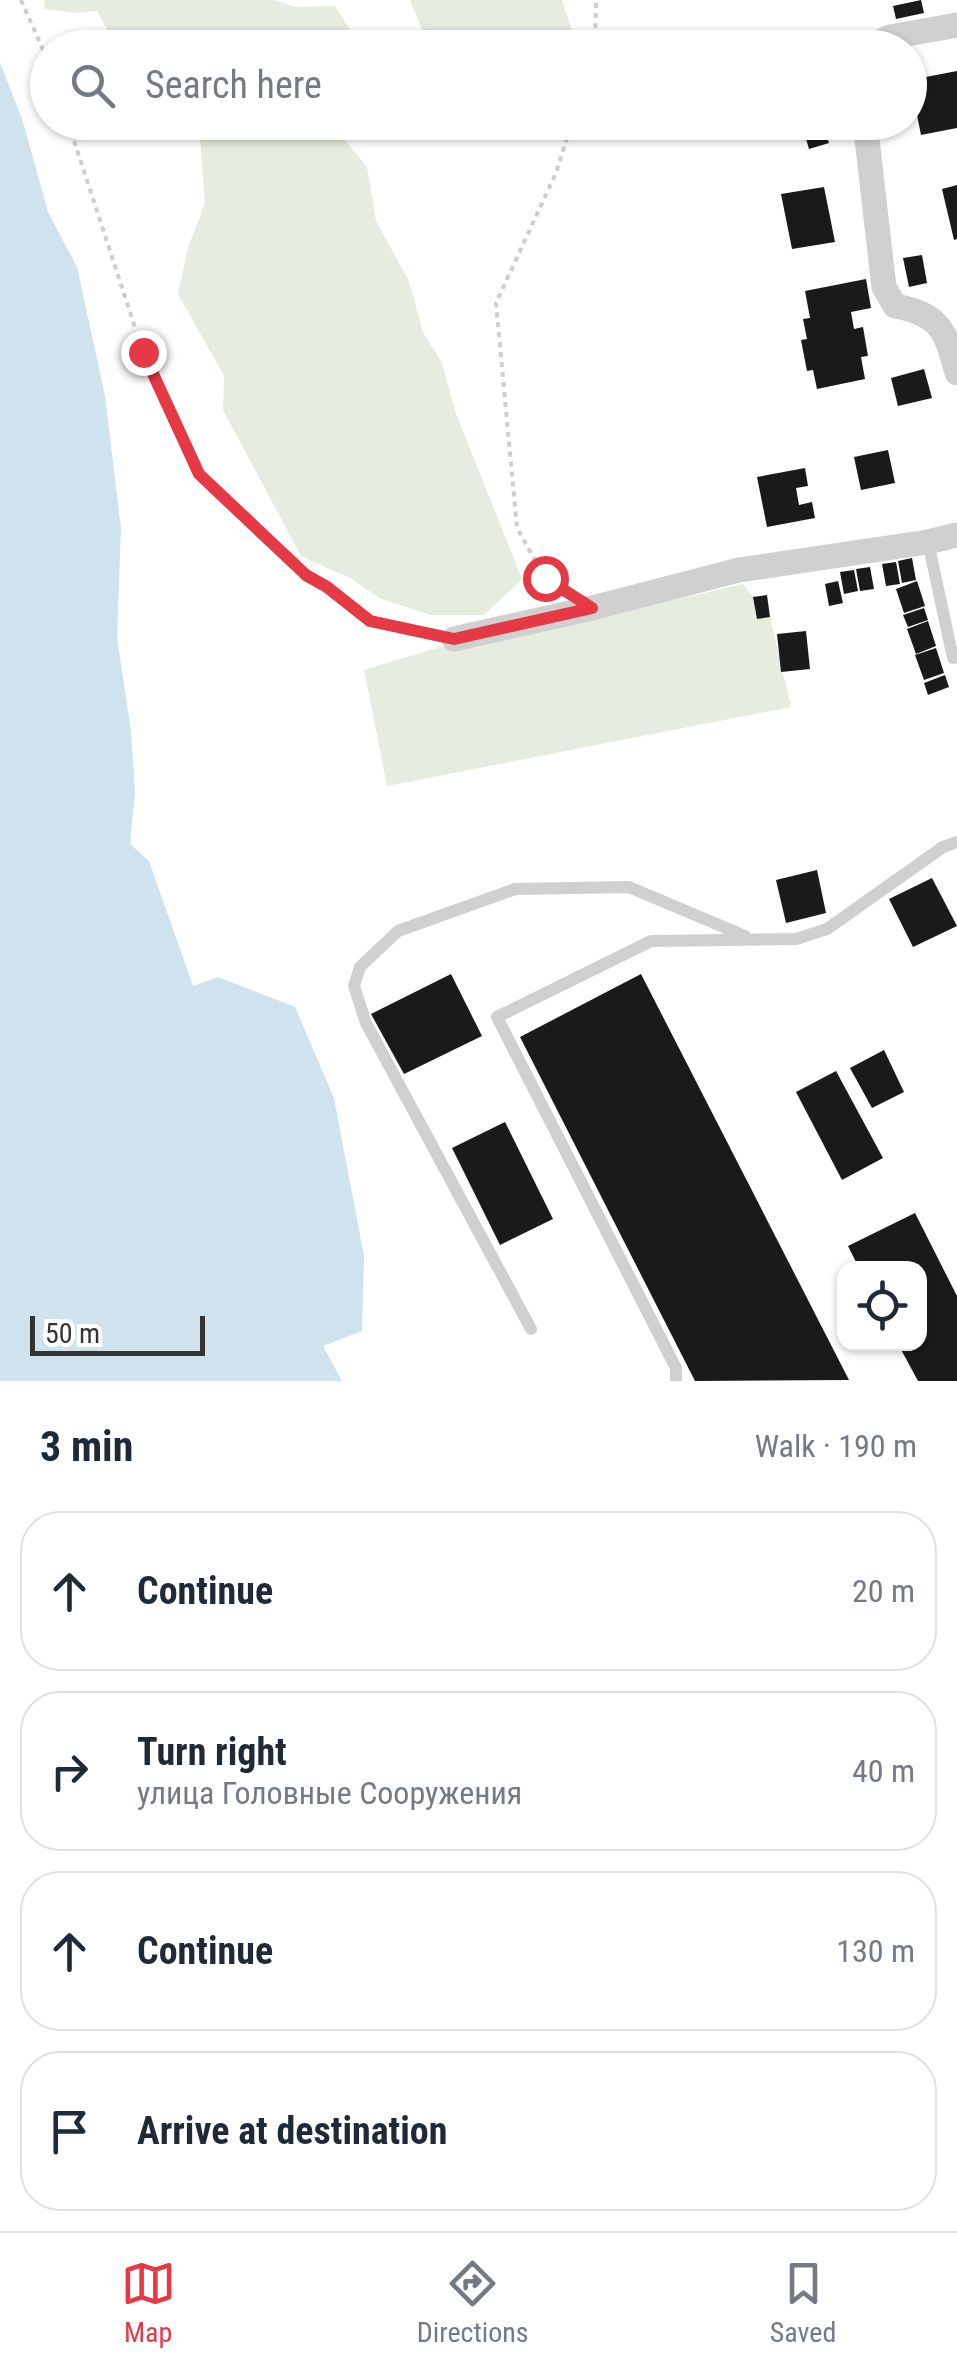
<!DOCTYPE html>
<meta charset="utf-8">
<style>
:root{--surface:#fff;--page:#f2f2f3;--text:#1f2937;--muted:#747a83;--line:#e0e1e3;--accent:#e63946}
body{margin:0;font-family:"Roboto Condensed",sans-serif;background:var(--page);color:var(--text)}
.controls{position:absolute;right:30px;bottom:30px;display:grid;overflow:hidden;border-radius:20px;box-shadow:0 2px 8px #0004}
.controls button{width:90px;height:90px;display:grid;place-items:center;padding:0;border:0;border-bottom:2px solid var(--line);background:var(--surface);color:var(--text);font:50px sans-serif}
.scale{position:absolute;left:30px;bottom:25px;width:175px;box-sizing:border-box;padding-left:10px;border:5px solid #333;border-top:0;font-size:28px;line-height:35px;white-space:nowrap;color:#333;-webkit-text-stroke:8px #fff;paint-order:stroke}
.stop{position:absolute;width:30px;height:30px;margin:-22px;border:8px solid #e63946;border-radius:50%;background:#fff}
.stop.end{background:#e63946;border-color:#fff;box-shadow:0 2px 10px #0008}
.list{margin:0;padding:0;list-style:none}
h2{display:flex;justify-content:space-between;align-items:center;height:130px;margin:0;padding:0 40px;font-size:42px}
h2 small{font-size:32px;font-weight:400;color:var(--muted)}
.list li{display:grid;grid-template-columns:65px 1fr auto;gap:30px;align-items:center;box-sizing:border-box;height:160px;margin:0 20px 20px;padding:0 20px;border:2px solid var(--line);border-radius:40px}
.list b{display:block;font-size:38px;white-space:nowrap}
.list p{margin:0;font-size:32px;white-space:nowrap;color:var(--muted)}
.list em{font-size:32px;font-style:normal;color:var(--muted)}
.icon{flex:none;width:55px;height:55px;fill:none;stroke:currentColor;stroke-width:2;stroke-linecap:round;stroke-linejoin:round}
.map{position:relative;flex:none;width:957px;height:1381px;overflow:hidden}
.search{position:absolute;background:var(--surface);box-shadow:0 2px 8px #0004;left:30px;right:30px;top:30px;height:110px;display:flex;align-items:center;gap:25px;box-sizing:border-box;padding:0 35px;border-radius:55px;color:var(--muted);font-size:38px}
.sheet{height:850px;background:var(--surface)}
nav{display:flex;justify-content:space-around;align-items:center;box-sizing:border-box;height:140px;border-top:2px solid var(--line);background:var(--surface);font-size:28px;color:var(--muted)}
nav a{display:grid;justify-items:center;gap:5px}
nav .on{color:var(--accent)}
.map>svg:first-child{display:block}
.green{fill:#e6ecdf}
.water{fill:#cfe2ee}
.building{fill:#1a1a1a}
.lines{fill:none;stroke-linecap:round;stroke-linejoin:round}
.path{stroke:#cdcdcd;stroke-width:4;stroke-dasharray:5 5;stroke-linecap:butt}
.service{stroke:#d0d0d0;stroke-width:12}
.minor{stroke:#d0d0d0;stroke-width:25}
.route{stroke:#e63946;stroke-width:12}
</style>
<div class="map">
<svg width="957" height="1381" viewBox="0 0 957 1381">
<rect width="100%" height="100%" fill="#fff"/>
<!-- green -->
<g class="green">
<polygon points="44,0 275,0 295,7 335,6 357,41 350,48 117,47 97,11 77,13 45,9"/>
<polygon points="410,0 562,0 575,40 565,48 429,47"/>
<polygon points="147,123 356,123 344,139 367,167 376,221 409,281 423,332 442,363 455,411 522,579 484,615 431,615 379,598 352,579 301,556 223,410 224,376 178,294 188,247 205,204 199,126 174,138"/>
<polygon points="743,584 753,597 757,619 770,617 791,707 387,786 364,670 437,648 595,618"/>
</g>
<!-- water -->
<polygon class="water" points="0,62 23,122 48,212 77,267 105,396 121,528 117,638 131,731 135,791 130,844 149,861 193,986 218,977 295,1007 334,1098 364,1256 362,1331 323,1346 342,1381 0,1381"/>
<!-- building -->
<g class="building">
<polygon points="921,0 924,13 896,19 893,6"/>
<polygon points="957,71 957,128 921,135 910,80"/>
<polygon points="801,122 823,122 829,143 809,149"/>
<polygon points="957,185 957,239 954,240 942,189"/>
<polygon points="824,187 835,242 792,249 781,194"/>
<polygon points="922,255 927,283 909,287 903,258"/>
<polygon points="866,279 871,308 851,312 854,329 863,327 868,356 861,357 865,379 817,389 813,370 807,371 801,340 807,339 803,319 810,318 805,291"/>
<polygon points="924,369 932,398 898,406 891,378"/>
<polygon points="888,450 895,483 861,490 854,457"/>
<polygon points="805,468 808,486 796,488 799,505 812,502 815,518 767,527 757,477"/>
<polygon points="912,558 916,580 902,583 898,561"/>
<polygon points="896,562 900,584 886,586 882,564"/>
<polygon points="870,567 874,589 860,591 856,569"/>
<polygon points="854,570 858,591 844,594 840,572"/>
<polygon points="838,581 843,603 829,606 825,584"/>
<polygon points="917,581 925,606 904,613 896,589"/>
<polygon points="767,595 770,617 757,619 753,597"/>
<polygon points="924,608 928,620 908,627 903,615"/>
<polygon points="928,621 936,646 916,654 907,629"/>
<polygon points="806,631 810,669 781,672 777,634"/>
<polygon points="936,648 944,673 924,680 915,655"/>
<polygon points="945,675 949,687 928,695 924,683"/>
<polygon points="817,870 826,913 786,923 776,880"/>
<polygon points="932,878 957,926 913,947 889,899"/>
<polygon points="451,974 482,1036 404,1074 371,1014"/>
<polygon points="641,974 849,1380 695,1381 520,1037"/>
<polygon points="884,1050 904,1092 872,1108 850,1068"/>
<polygon points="836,1071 883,1158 842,1180 796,1092"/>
<polygon points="505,1122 553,1219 500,1245 452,1148"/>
<polygon points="915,1213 957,1296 957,1381 918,1381 898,1344 920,1344 920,1268 859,1268 848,1246"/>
</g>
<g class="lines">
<!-- path -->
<g class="path">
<polyline points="21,0 48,61"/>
<polyline points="595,48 596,0"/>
<polyline points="68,122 143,352 199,474 293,563"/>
<polyline points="563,589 545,578 517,528 496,303 556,173 572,122"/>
</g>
<!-- service -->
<g class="service">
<polyline points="928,542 953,658 957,657"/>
<polyline points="305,575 327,587 370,621 454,639"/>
<polyline points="531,1329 366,1023 354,986 360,967 398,931 515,889 629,887 745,936"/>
<polyline points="676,1381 676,1368 497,1017 651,941 796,939 827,929 943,847 957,842"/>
</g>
<!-- minor -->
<g class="minor">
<polyline points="866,48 890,37 957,25"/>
<path d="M 865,122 L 884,287 L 895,306 C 940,314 946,331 957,373"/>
<polyline points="454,639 592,608 739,570 928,542 957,535"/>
</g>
</g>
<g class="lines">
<!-- route -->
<polyline class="route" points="143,352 199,474 306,575 327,587 370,621 454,639 592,608 545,578"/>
</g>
</svg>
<div class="controls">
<button><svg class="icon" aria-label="locate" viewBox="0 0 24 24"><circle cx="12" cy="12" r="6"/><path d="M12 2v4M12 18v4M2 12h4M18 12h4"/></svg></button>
</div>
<div class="scale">50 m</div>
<div class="stop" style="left:545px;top:578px"></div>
<div class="stop end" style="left:143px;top:352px"></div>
<div class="search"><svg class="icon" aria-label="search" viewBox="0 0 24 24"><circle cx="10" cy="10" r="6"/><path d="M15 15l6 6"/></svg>Search here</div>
</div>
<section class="sheet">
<h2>3 min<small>Walk · 190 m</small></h2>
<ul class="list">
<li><svg class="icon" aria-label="ahead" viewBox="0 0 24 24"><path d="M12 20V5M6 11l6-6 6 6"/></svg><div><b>Continue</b></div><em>20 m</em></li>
<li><svg class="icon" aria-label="right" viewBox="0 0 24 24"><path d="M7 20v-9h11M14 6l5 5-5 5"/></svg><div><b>Turn right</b><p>улица Головные Сооружения</p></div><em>40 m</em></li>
<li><svg class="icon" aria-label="ahead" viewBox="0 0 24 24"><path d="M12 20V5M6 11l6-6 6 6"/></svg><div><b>Continue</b></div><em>130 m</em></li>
<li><svg class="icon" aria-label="arrive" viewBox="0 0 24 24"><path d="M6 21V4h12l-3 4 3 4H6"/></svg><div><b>Arrive at destination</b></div></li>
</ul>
</section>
<nav>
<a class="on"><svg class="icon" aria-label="map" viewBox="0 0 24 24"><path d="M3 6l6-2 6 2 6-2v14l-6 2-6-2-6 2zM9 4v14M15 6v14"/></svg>Map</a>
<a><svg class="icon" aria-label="directions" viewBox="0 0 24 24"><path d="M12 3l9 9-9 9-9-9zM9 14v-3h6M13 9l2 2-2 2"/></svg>Directions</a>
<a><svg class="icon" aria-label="saved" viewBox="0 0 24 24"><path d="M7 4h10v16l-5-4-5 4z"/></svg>Saved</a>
</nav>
